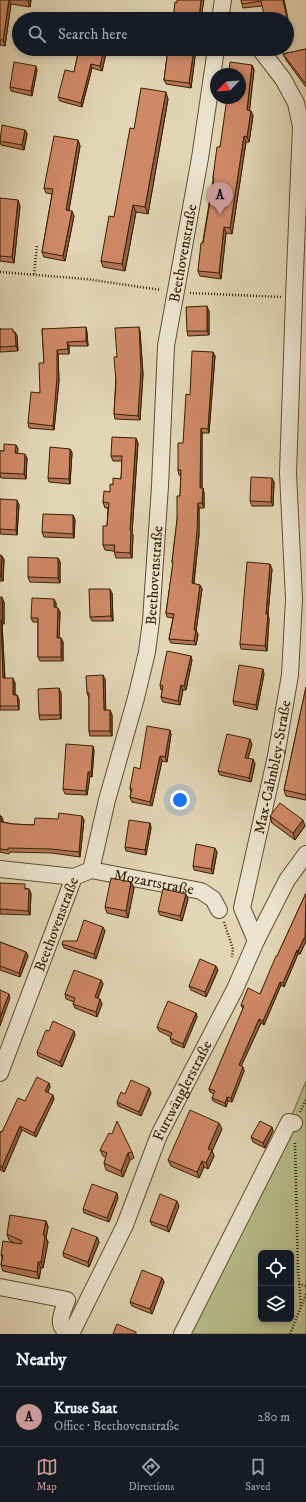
<!DOCTYPE html>
<meta charset="utf-8">
<style>
:root{--surface:#171b24;--page:#20242c;--text:#f1f3f6;--muted:#9ea1a6;--line:#363941;--accent:#c59692}
body{margin:0;font-family:"IM FELL DW Pica",serif;background:var(--page);color:var(--text)}
.controls{position:absolute;right:12px;bottom:12px;display:grid;overflow:hidden;border-radius:6px;box-shadow:0 2px 6px #0003}
.controls button{width:36px;height:36px;display:grid;place-items:center;padding:0;border:0;border-bottom:1px solid var(--line);background:var(--surface);color:var(--text);font:20px sans-serif}
.compass{position:absolute;left:210px;top:68px;width:36px;height:36px;border-radius:50%;background:var(--surface);box-shadow:0 2px 6px #0003;rotate:245deg}
.you{position:absolute;left:180px;top:800px;width:14px;height:14px;margin:-10px;border:3px solid #fff;border-radius:50%;background:#1a73e8;box-shadow:0 0 0 6px #1a73e833}
.badge{display:grid;place-items:center;width:26px;height:26px;border-radius:50%;background:var(--accent);color:#111;font-size:13px;font-weight:700}
.pin{position:absolute;translate:-50% -33px;filter:drop-shadow(0 1px 2px #0008)}
.pin::after{content:'';position:absolute;top:21px;width:14px;height:12px;background:inherit;clip-path:polygon(0 0,100% 0,50% 100%)}
.list{margin:0;padding:0;list-style:none}
h2{display:flex;justify-content:space-between;align-items:center;height:52px;margin:0;padding:0 16px;font-size:17px}
h2 small{font-size:13px;font-weight:400;color:var(--muted)}
.list li{display:grid;grid-template-columns:26px 1fr auto;gap:12px;align-items:center;box-sizing:border-box;height:60px;padding:0 16px;border-top:1px solid var(--line)}
.list b{display:block;font-size:15px;white-space:nowrap}
.list p{margin:0;font-size:13px;white-space:nowrap;color:var(--muted)}
.list em{font-size:13px;font-style:normal;color:var(--muted)}
.icon{flex:none;width:22px;height:22px;fill:none;stroke:currentColor;stroke-width:2;stroke-linecap:round;stroke-linejoin:round}
.map{position:relative;flex:none;width:306px;height:1334px;overflow:hidden}
.search{position:absolute;background:var(--surface);box-shadow:0 2px 6px #0003;left:12px;right:12px;top:12px;height:44px;display:flex;align-items:center;gap:10px;box-sizing:border-box;padding:0 14px;border-radius:22px;color:var(--muted);font-size:15px}
.sheet{height:112px;background:var(--surface)}
nav{display:flex;justify-content:space-around;align-items:center;box-sizing:border-box;height:56px;border-top:1px solid var(--line);background:var(--surface);font-size:11px;color:var(--muted)}
nav a{display:grid;justify-items:center;gap:2px}
nav .on{color:var(--accent)}
.map>svg:first-child{display:block}
.green{fill:#b7bd8c;stroke:#766e46;fill-rule:evenodd}
.lines{fill:none;stroke-linecap:round;stroke-linejoin:round}
.minor-casing{stroke:#614d2e;stroke-width:18}
.path{stroke:#361f00;stroke-width:2.5;stroke-dasharray:1 2;stroke-linecap:butt}
.minor{stroke:#ece4d0;stroke-width:16}
.wall{fill:#b37659;stroke:#361f00}
.shaded-wall{fill:#926048;stroke:#361f00}
.building{fill:#d08967;stroke:#361f00}
.labels{text-anchor:middle;dominant-baseline:central;stroke-width:3;stroke-linejoin:round;paint-order:stroke}
.street-label{font-size:15px;fill:#361f00;stroke:#ece4d0}
</style>
<div class="map">
<svg width="306" height="1334" viewBox="0 0 306 1334">
<rect width="100%" height="100%" fill="#e2d6b6"/>
<filter id="stains"><feTurbulence type="fractalNoise" baseFrequency=".005" numOctaves="4"/><feColorMatrix values="0 0 0 0 .2 0 0 0 0 .09 0 0 0 0 .02 0 0 0 .5 -.17"/></filter>
<radialGradient id="worn" r=".72"><stop offset=".6" stop-color="#630" stop-opacity="0"/><stop offset="1" stop-color="#630" stop-opacity=".3"/></radialGradient>
<!-- green -->
<path class="green" d="M 306,1081 L 306,1334 L 189,1334 L 289,1122 ZM 261,1253 L 291,1253 L 291,1319 L 261,1319 Z"/>
<g class="lines">
<!-- minor casing -->
<g class="minor-casing">
<g id="minor">
<polyline points="220,19 223,0"/>
<polyline points="0,869 74,877"/>
<path id="s1" d="M 91,870 L 201,891 L 213,899 L 219,910"/>
<path id="s2" d="M 256,941 L 242,908 L 276,756 L 290,675 L 294,599 L 288,473 L 294,297 L 301,126 L 296,103 L 283,79 L 260,49"/>
<path id="s3" d="M 0,1073 L 74,877 L 91,870 L 107,800 L 136,698 L 147,652 L 151,621 L 160,486 L 166,346 L 200,158 L 216,49"/>
<path d="M 0,1287 L 67,1300 C 65,1306 57,1322 63,1328 C 65,1330 69,1331 72,1332"/>
<path id="s4" d="M 71,1334 L 125,1225 L 159,1135 L 235,989 L 256,941 L 287,880 L 306,854"/>
<polyline points="182,1334 289,1122 294,1123"/>
</g>
</g>
<!-- path -->
<g class="path">
<polyline points="0,272 86,279 161,290"/>
<polyline points="34,274 37,245"/>
<polyline points="190,293 281,297"/>
<polyline points="224,922 233,949 232,957"/>
<polyline points="300,1112 306,1100"/>
<polyline points="295,1143 298,1270 301,1306"/>
<polyline points="299,1284 306,1286"/>
<polyline points="290,1334 306,1294"/>
</g>
<!-- minor -->
<use href="#minor" class="minor"/>
</g>
<!-- wall -->
<g class="wall">
<polygon points="0,0 31,0 30,7 11,4 5,46 0,45"/>
<polygon points="241,0 284,0 291,34 287,35 287,19 262,6 243,8"/>
<polygon points="79,49 107,49 102,71 92,68 82,107 60,101 58,97 74,72"/>
<polygon points="168,49 196,49 191,88 166,84 164,80"/>
<polygon points="306,49 306,87 286,60 283,54"/>
<polygon points="252,65 254,70 249,111 251,111 253,116 249,142 246,142 232,234 226,233 221,279 200,276 198,271 213,180 213,177 220,147"/>
<polygon points="37,70 32,96 11,91 10,87"/>
<polygon points="168,99 148,214 136,212 125,271 103,267 101,261 114,217 134,129"/>
<polygon points="25,130 27,134 24,150 1,145 0,142 0,138"/>
<polygon points="78,140 80,146 69,210 74,216 65,261 44,257 42,252 52,194 46,193 44,188"/>
<polygon points="0,198 20,206 14,263 0,261"/>
<polygon points="209,311 209,335 188,336 187,331"/>
<polygon points="139,327 140,332 143,374 140,420 115,419 114,414 117,357"/>
<polygon points="0,329 15,332 17,336 18,351 0,352"/>
<polygon points="42,329 87,332 88,346 69,346 69,354 58,354 59,381 54,430 29,428 28,423 40,393 44,363"/>
<polygon points="215,356 209,433 202,433 202,488 204,493 204,508 199,508 199,535 194,584 200,585 202,589 196,630 198,635 196,645 171,643 169,639 173,618 167,617 166,613 173,564 172,562 180,496 181,475 179,475 178,470 183,443"/>
<polygon points="138,443 132,533 133,535 132,558 116,558 114,551 105,550 103,545 107,526 108,508 105,508 103,502 110,492 113,485 121,479 122,461 113,461 111,456"/>
<polygon points="16,445 18,449 17,453 27,458 26,479 1,478 0,475 0,451 4,451"/>
<polygon points="70,449 72,453 70,484 49,482 48,478"/>
<polygon points="274,482 273,506 252,506 250,501"/>
<polygon points="0,499 19,505 17,535 0,534"/>
<polygon points="73,515 75,520 74,538 44,537 42,532"/>
<polygon points="0,555 2,556 4,560 3,581 0,581"/>
<polygon points="58,558 60,562 60,583 30,582 28,577"/>
<polygon points="272,569 268,614 269,619 267,651 241,649 240,644"/>
<polygon points="112,593 113,621 92,621 90,617"/>
<polygon points="0,597 4,602 4,624 2,624 5,678 15,683 15,695 17,695 19,700 19,710 0,710"/>
<polygon points="56,603 56,607 60,612 59,638 61,638 63,642 63,661 40,661 38,657 38,622 33,622 31,618"/>
<polygon points="192,660 186,690 183,690 180,705 163,702 161,697 163,690 161,690 160,685"/>
<polygon points="264,674 257,710 234,705 233,701"/>
<polygon points="105,679 105,710 112,715 112,736 90,736 89,731 89,698 87,693"/>
<polygon points="306,687 306,800 286,796 284,790"/>
<polygon points="61,693 61,719 40,720 39,715"/>
<polygon points="171,734 167,762 162,761 152,806 132,802 130,797 131,792 130,788 140,769"/>
<polygon points="252,744 248,758 255,764 251,782 220,775 218,771"/>
<polygon points="94,750 92,777 90,776 87,795 65,794 63,789"/>
<polygon points="0,816 1,816 3,820 3,822 13,824 34,825 84,820 80,857 52,853 10,852 9,854 0,852"/>
<polygon points="270,816 305,826 295,840 272,823"/>
<polygon points="150,823 151,828 146,855 126,851 125,847"/>
<polygon points="217,852 213,874 194,870 193,866"/>
<polygon points="131,882 134,888 128,918 107,913 105,907"/>
<polygon points="0,883 29,889 31,894 30,915 0,914"/>
<polygon points="306,893 306,941 300,954 298,954 284,987 281,985 264,1025 261,1023 241,1066 243,1067 244,1071 232,1102 228,1101 226,1107 213,1101 212,1098 214,1094 210,1092 209,1089 243,1009 241,1005 260,994"/>
<polygon points="188,899 182,921 160,915 158,911"/>
<polygon points="105,931 96,959 64,948 62,944 77,941"/>
<polygon points="0,942 26,952 28,956 20,977 0,970"/>
<polygon points="218,970 206,997 191,990 189,986"/>
<polygon points="101,980 103,984 98,998 102,1004 97,1017 75,1008 73,1004 74,1002 66,999 65,994"/>
<polygon points="196,1013 197,1017 184,1048 172,1043 170,1038 171,1037 159,1031 157,1027"/>
<polygon points="49,1031 75,1035 62,1067 38,1056 37,1052"/>
<polygon points="49,1083 50,1087 48,1092 54,1099 36,1137 22,1130 4,1172 0,1170 0,1132 2,1132 25,1101"/>
<polygon points="151,1093 141,1116 118,1106 117,1102 125,1094"/>
<polygon points="222,1129 212,1151 214,1156 208,1169 204,1167 199,1178 171,1166 168,1160"/>
<polygon points="273,1131 265,1148 253,1142 251,1137"/>
<polygon points="100,1150 132,1152 134,1158 130,1160 123,1177 106,1170 104,1163 106,1158 103,1156"/>
<polygon points="118,1198 109,1222 84,1213 83,1209"/>
<polygon points="179,1206 169,1232 152,1225 150,1221"/>
<polygon points="46,1221 48,1227 46,1238 48,1242 43,1268 41,1268 39,1279 3,1271 1,1265 2,1258 1,1255 14,1243 9,1240 7,1234"/>
<polygon points="97,1237 99,1242 89,1267 64,1257 63,1253"/>
<polygon points="162,1278 164,1282 152,1314 132,1306 130,1302"/>
</g>
<!-- shaded-wall -->
<g class="shaded-wall">
<polygon points="9,0 11,4 5,46 3,40"/>
<polygon points="28,0 31,0 30,7 28,1"/>
<polygon points="201,0 204,0 201,19 199,19"/>
<polygon points="283,0 284,0 291,34 289,30"/>
<polygon points="104,49 107,49 102,71 100,66"/>
<polygon points="194,49 196,49 191,88 189,83"/>
<polygon points="91,64 92,68 82,107 81,103"/>
<polygon points="252,65 254,70 249,116 247,110"/>
<polygon points="36,66 37,70 32,96 31,91"/>
<polygon points="166,92 168,99 148,214 145,207"/>
<polygon points="251,111 253,116 249,142 247,137"/>
<polygon points="25,130 27,134 24,150 22,145"/>
<polygon points="244,136 246,142 232,234 230,228"/>
<polygon points="78,140 80,146 68,215 66,210"/>
<polygon points="18,200 20,206 14,263 12,257"/>
<polygon points="133,205 136,212 125,271 122,264"/>
<polygon points="72,211 74,216 65,261 63,256"/>
<polygon points="224,227 226,233 221,279 219,273"/>
<polygon points="207,306 209,311 209,335 207,331"/>
<polygon points="86,327 87,332 88,346 86,341"/>
<polygon points="139,327 140,332 143,374 140,420 138,416"/>
<polygon points="15,332 17,336 18,351 16,346"/>
<polygon points="67,342 69,346 69,354 68,349"/>
<polygon points="57,350 58,354 59,381 54,430 53,426"/>
<polygon points="213,352 215,356 209,433 208,429"/>
<polygon points="201,428 202,433 202,493 200,488"/>
<polygon points="136,438 138,443 132,533 133,535 132,558 130,553 130,530"/>
<polygon points="16,445 18,449 17,458 15,453"/>
<polygon points="70,449 72,453 70,484 69,479"/>
<polygon points="25,454 27,458 26,479 24,474"/>
<polygon points="272,478 274,482 273,506 271,502"/>
<polygon points="203,488 204,493 204,508 202,503"/>
<polygon points="17,500 19,505 17,535 16,530"/>
<polygon points="198,503 199,508 199,535 193,588 192,583"/>
<polygon points="73,515 75,520 74,538 73,534"/>
<polygon points="2,556 4,560 3,581 1,576"/>
<polygon points="58,558 60,562 60,583 58,578"/>
<polygon points="270,564 272,569 268,614 269,619 267,651 265,646 266,614"/>
<polygon points="200,585 202,589 196,632 196,630 198,635 196,645 194,641 194,630"/>
<polygon points="110,589 112,593 113,621 111,616"/>
<polygon points="2,597 4,602 4,624 2,620"/>
<polygon points="54,599 56,603 56,612 54,607"/>
<polygon points="58,608 60,612 59,642 57,638"/>
<polygon points="1,620 2,624 5,683 3,678"/>
<polygon points="61,638 63,642 63,661 61,657"/>
<polygon points="191,656 192,660 186,690 184,686"/>
<polygon points="263,669 264,674 257,710 256,705"/>
<polygon points="103,675 105,679 106,715 104,710"/>
<polygon points="13,678 15,683 15,700 13,695"/>
<polygon points="181,685 183,690 180,705 178,701"/>
<polygon points="59,688 61,693 61,719 60,715"/>
<polygon points="17,695 19,700 19,710 18,706"/>
<polygon points="110,710 112,715 112,736 110,731"/>
<polygon points="170,730 171,734 167,762 165,757"/>
<polygon points="250,739 252,744 247,762 245,758"/>
<polygon points="93,746 94,750 92,777 91,772"/>
<polygon points="160,756 162,761 152,806 150,802"/>
<polygon points="253,759 255,764 251,782 249,778"/>
<polygon points="88,772 90,776 87,795 86,791"/>
<polygon points="1,816 3,820 2,826 1,822"/>
<polygon points="82,816 84,820 80,857 79,852"/>
<polygon points="303,820 305,826 295,840 293,833"/>
<polygon points="150,823 151,828 146,855 145,850"/>
<polygon points="215,848 217,852 213,874 211,869"/>
<polygon points="131,882 134,888 128,918 126,911"/>
<polygon points="29,889 31,894 30,915 28,911"/>
<polygon points="186,894 188,899 182,921 180,916"/>
<polygon points="103,927 105,931 96,959 94,954"/>
<polygon points="304,938 306,941 300,954 298,951"/>
<polygon points="297,950 298,954 284,987 283,983"/>
<polygon points="26,952 28,956 20,977 19,973"/>
<polygon points="216,966 218,970 206,997 205,992"/>
<polygon points="101,980 103,984 96,1002 95,997"/>
<polygon points="280,982 281,985 264,1025 263,1021"/>
<polygon points="9,994 10,998 0,1026 0,1017"/>
<polygon points="100,999 102,1004 97,1017 96,1012"/>
<polygon points="196,1013 197,1017 184,1048 183,1044"/>
<polygon points="259,1019 261,1023 240,1069 239,1065"/>
<polygon points="74,1031 75,1035 62,1067 60,1062"/>
<polygon points="243,1067 244,1071 232,1102 231,1098"/>
<polygon points="49,1083 50,1087 46,1095 45,1091"/>
<polygon points="149,1088 151,1093 141,1116 139,1112"/>
<polygon points="53,1095 54,1099 36,1137 34,1133"/>
<polygon points="227,1097 228,1101 226,1107 225,1103"/>
<polygon points="219,1123 222,1129 212,1151 214,1156 208,1169 206,1163 208,1149"/>
<polygon points="20,1126 22,1130 4,1172 2,1167"/>
<polygon points="272,1127 273,1131 265,1148 263,1143"/>
<polygon points="128,1153 130,1160 123,1177 121,1171"/>
<polygon points="202,1161 204,1167 199,1178 197,1172"/>
<polygon points="117,1193 118,1198 109,1222 107,1218"/>
<polygon points="177,1201 179,1206 169,1232 167,1227"/>
<polygon points="46,1221 48,1227 46,1238 48,1242 43,1268 41,1262 43,1235"/>
<polygon points="97,1237 99,1242 89,1267 88,1262"/>
<polygon points="38,1262 41,1268 39,1279 37,1272"/>
<polygon points="162,1278 164,1282 152,1314 150,1309"/>
</g>
<!-- building -->
<g class="building">
<polygon points="0,0 9,0 3,40 0,40"/>
<polygon points="177,0 201,0 199,19 173,19 175,2 177,3"/>
<polygon points="241,0 283,0 287,19 265,19 261,1 242,4"/>
<polygon points="287,20 289,30 287,30"/>
<polygon points="79,49 104,49 100,66 91,64 81,103 58,97 65,70 74,72"/>
<polygon points="168,49 194,49 189,83 164,80"/>
<polygon points="306,49 306,84 283,54"/>
<polygon points="14,62 36,66 31,91 10,87"/>
<polygon points="230,62 252,65 247,110 251,111 247,137 244,136 230,228 224,227 219,273 198,271 201,243 203,243 214,178 213,177 217,147 220,147 227,98 240,98 240,74 229,74"/>
<polygon points="141,88 166,92 145,207 133,205 122,264 101,261 109,216 114,217 130,128 134,129"/>
<polygon points="2,125 25,130 22,145 0,141"/>
<polygon points="54,136 78,140 66,210 72,211 63,256 42,252 53,189 44,188"/>
<polygon points="0,198 18,200 12,257 0,256"/>
<polygon points="207,306 207,331 187,331 186,307"/>
<polygon points="86,327 86,341 67,342 68,349 57,350 57,377 53,426 28,423 31,392 40,393 39,363 44,363 42,329"/>
<polygon points="139,327 141,370 138,416 114,414 116,381 114,357 117,357 115,328"/>
<polygon points="0,329 13,329 13,332 15,332 16,346 0,347"/>
<polygon points="192,351 213,352 208,429 201,428 200,488 203,488 202,503 198,503 197,531 192,583 200,585 194,630 196,630 194,641 169,639 174,614 166,613 173,562 172,562 177,520 177,496 180,496 181,470 178,470 178,443 183,443 186,394 190,395"/>
<polygon points="112,437 136,438 130,530 131,530 130,553 114,552 115,545 103,545 103,526 107,526 109,503 103,502 104,491 110,492 110,484 113,485 113,478 121,479 122,456 111,456"/>
<polygon points="4,444 16,445 15,453 25,454 24,474 0,473 0,451 4,451"/>
<polygon points="50,447 70,449 69,479 48,478"/>
<polygon points="251,477 272,478 271,502 250,501"/>
<polygon points="0,499 17,500 16,530 0,529"/>
<polygon points="43,514 73,515 73,534 42,532"/>
<polygon points="0,555 2,556 1,576 0,576"/>
<polygon points="28,557 58,558 58,578 28,577"/>
<polygon points="247,562 270,564 266,614 268,614 265,646 240,644"/>
<polygon points="89,589 110,589 111,616 90,617"/>
<polygon points="0,597 2,597 2,620 1,620 3,678 13,678 13,695 17,695 18,706 0,706"/>
<polygon points="32,598 54,599 54,607 58,608 57,638 61,638 61,657 38,657 38,618 31,618"/>
<polygon points="167,651 191,656 184,686 181,685 178,701 161,697 163,686 160,685"/>
<polygon points="239,665 263,669 256,705 233,701"/>
<polygon points="103,675 104,710 110,710 110,731 89,731 89,693 87,693 86,676"/>
<polygon points="306,687 306,795 284,790"/>
<polygon points="59,688 60,715 39,715 38,689"/>
<polygon points="147,726 170,730 165,757 160,756 150,802 130,797 132,789 130,788 134,767 140,769"/>
<polygon points="227,734 250,739 245,758 253,759 249,778 218,771"/>
<polygon points="66,744 93,746 91,772 88,772 86,791 63,789"/>
<polygon points="280,803 303,820 293,833 270,816"/>
<polygon points="59,813 82,816 79,852 51,849 8,848 8,850 0,849 0,816 1,816 1,822 13,824 34,825 35,818 58,819"/>
<polygon points="129,820 150,823 145,850 125,847"/>
<polygon points="196,844 215,848 211,869 193,866"/>
<polygon points="111,878 131,882 126,911 105,907"/>
<polygon points="0,883 25,884 25,889 29,889 28,911 0,909"/>
<polygon points="163,889 186,894 180,916 158,911"/>
<polygon points="306,893 305,938 304,938 298,951 297,950 283,983 280,982 263,1021 259,1019 239,1065 243,1067 231,1098 227,1097 225,1103 212,1098 215,1091 209,1089 244,1006 241,1005 248,988 260,994 276,956 277,956"/>
<polygon points="84,920 103,927 94,954 62,944 63,941 77,941"/>
<polygon points="0,942 26,952 19,973 0,966"/>
<polygon points="200,959 216,966 205,992 189,986"/>
<polygon points="74,970 101,980 95,997 100,999 96,1012 73,1004 75,998 65,994"/>
<polygon points="0,990 9,994 0,1017"/>
<polygon points="168,1001 196,1013 183,1044 170,1038 172,1033 157,1027"/>
<polygon points="53,1021 74,1031 60,1062 37,1052 46,1030 49,1031"/>
<polygon points="37,1077 49,1083 45,1091 53,1095 34,1133 20,1126 2,1167 0,1166 0,1132 2,1132 18,1098 25,1101"/>
<polygon points="131,1080 149,1088 139,1112 117,1102 121,1092 125,1094"/>
<polygon points="190,1110 219,1123 208,1149 212,1150 206,1163 202,1161 197,1172 168,1160"/>
<polygon points="117,1121 132,1152 128,1153 121,1171 104,1163 107,1153 100,1150 109,1133 112,1134"/>
<polygon points="260,1121 272,1127 263,1143 251,1137"/>
<polygon points="92,1184 117,1193 107,1218 83,1209"/>
<polygon points="160,1194 177,1201 167,1227 150,1221"/>
<polygon points="10,1215 46,1221 43,1235 45,1236 41,1262 38,1262 37,1272 1,1265 3,1255 1,1255 3,1241 21,1244 22,1241 7,1234"/>
<polygon points="72,1228 97,1237 88,1262 63,1253"/>
<polygon points="142,1270 162,1278 150,1309 130,1302"/>
<polygon points="117,1324 136,1332 136,1334 113,1334"/>
</g>
<g class="labels">
<!-- street labels -->
<g class="street-label">
<text stroke="none"><textPath href="#s3" startOffset="854">Beethovenstraße</textPath></text>
<text stroke="none"><textPath href="#s3" startOffset="530">Beethovenstraße</textPath></text>
<text stroke="none"><textPath href="#s2" startOffset="180">Max-Cahnbley-Straße</textPath></text>
<text stroke="none"><textPath href="#s1" startOffset="64">Mozartstraße</textPath></text>
<text stroke="none"><textPath href="#s3" startOffset="159">Beethovenstraße</textPath></text>
<text stroke="none"><textPath href="#s4" startOffset="268">Furtwänglerstraße</textPath></text>
</g>
</g>
<rect width="100%" height="100%" filter="url(#stains)"/>
<rect width="100%" height="100%" fill="url(#worn)"/>
</svg>
<div class="controls">
<button><svg class="icon" aria-label="locate" viewBox="0 0 24 24"><circle cx="12" cy="12" r="6"/><path d="M12 2v4M12 18v4M2 12h4M18 12h4"/></svg></button>
<button><svg class="icon" aria-label="layers" viewBox="0 0 24 24"><path d="M12 4l9 5-9 5-9-5zM3 14l9 5 9-5"/></svg></button>
</div>
<svg class="compass" viewBox="-18 -18 36 36"><path d="M0-13l5 13h-10z" fill="#e53935"/><path d="M0 13l5-13h-10z" fill="#9ea1a6"/></svg>
<div class="you"></div>
<div class="pin badge" style="left:220px;top:215px">A</div>
<div class="search"><svg class="icon" aria-label="search" viewBox="0 0 24 24"><circle cx="10" cy="10" r="6"/><path d="M15 15l6 6"/></svg>Search here</div>
</div>
<section class="sheet">
<h2>Nearby<small></small></h2>
<ul class="list">
<li><span class="badge">A</span><div><b>Kruse Saat</b><p>Office · Beethovenstraße</p></div><em>280 m</em></li>
</ul>
</section>
<nav>
<a class="on"><svg class="icon" aria-label="map" viewBox="0 0 24 24"><path d="M3 6l6-2 6 2 6-2v14l-6 2-6-2-6 2zM9 4v14M15 6v14"/></svg>Map</a>
<a><svg class="icon" aria-label="directions" viewBox="0 0 24 24"><path d="M12 3l9 9-9 9-9-9zM9 14v-3h6M13 9l2 2-2 2"/></svg>Directions</a>
<a><svg class="icon" aria-label="saved" viewBox="0 0 24 24"><path d="M7 4h10v16l-5-4-5 4z"/></svg>Saved</a>
</nav>
